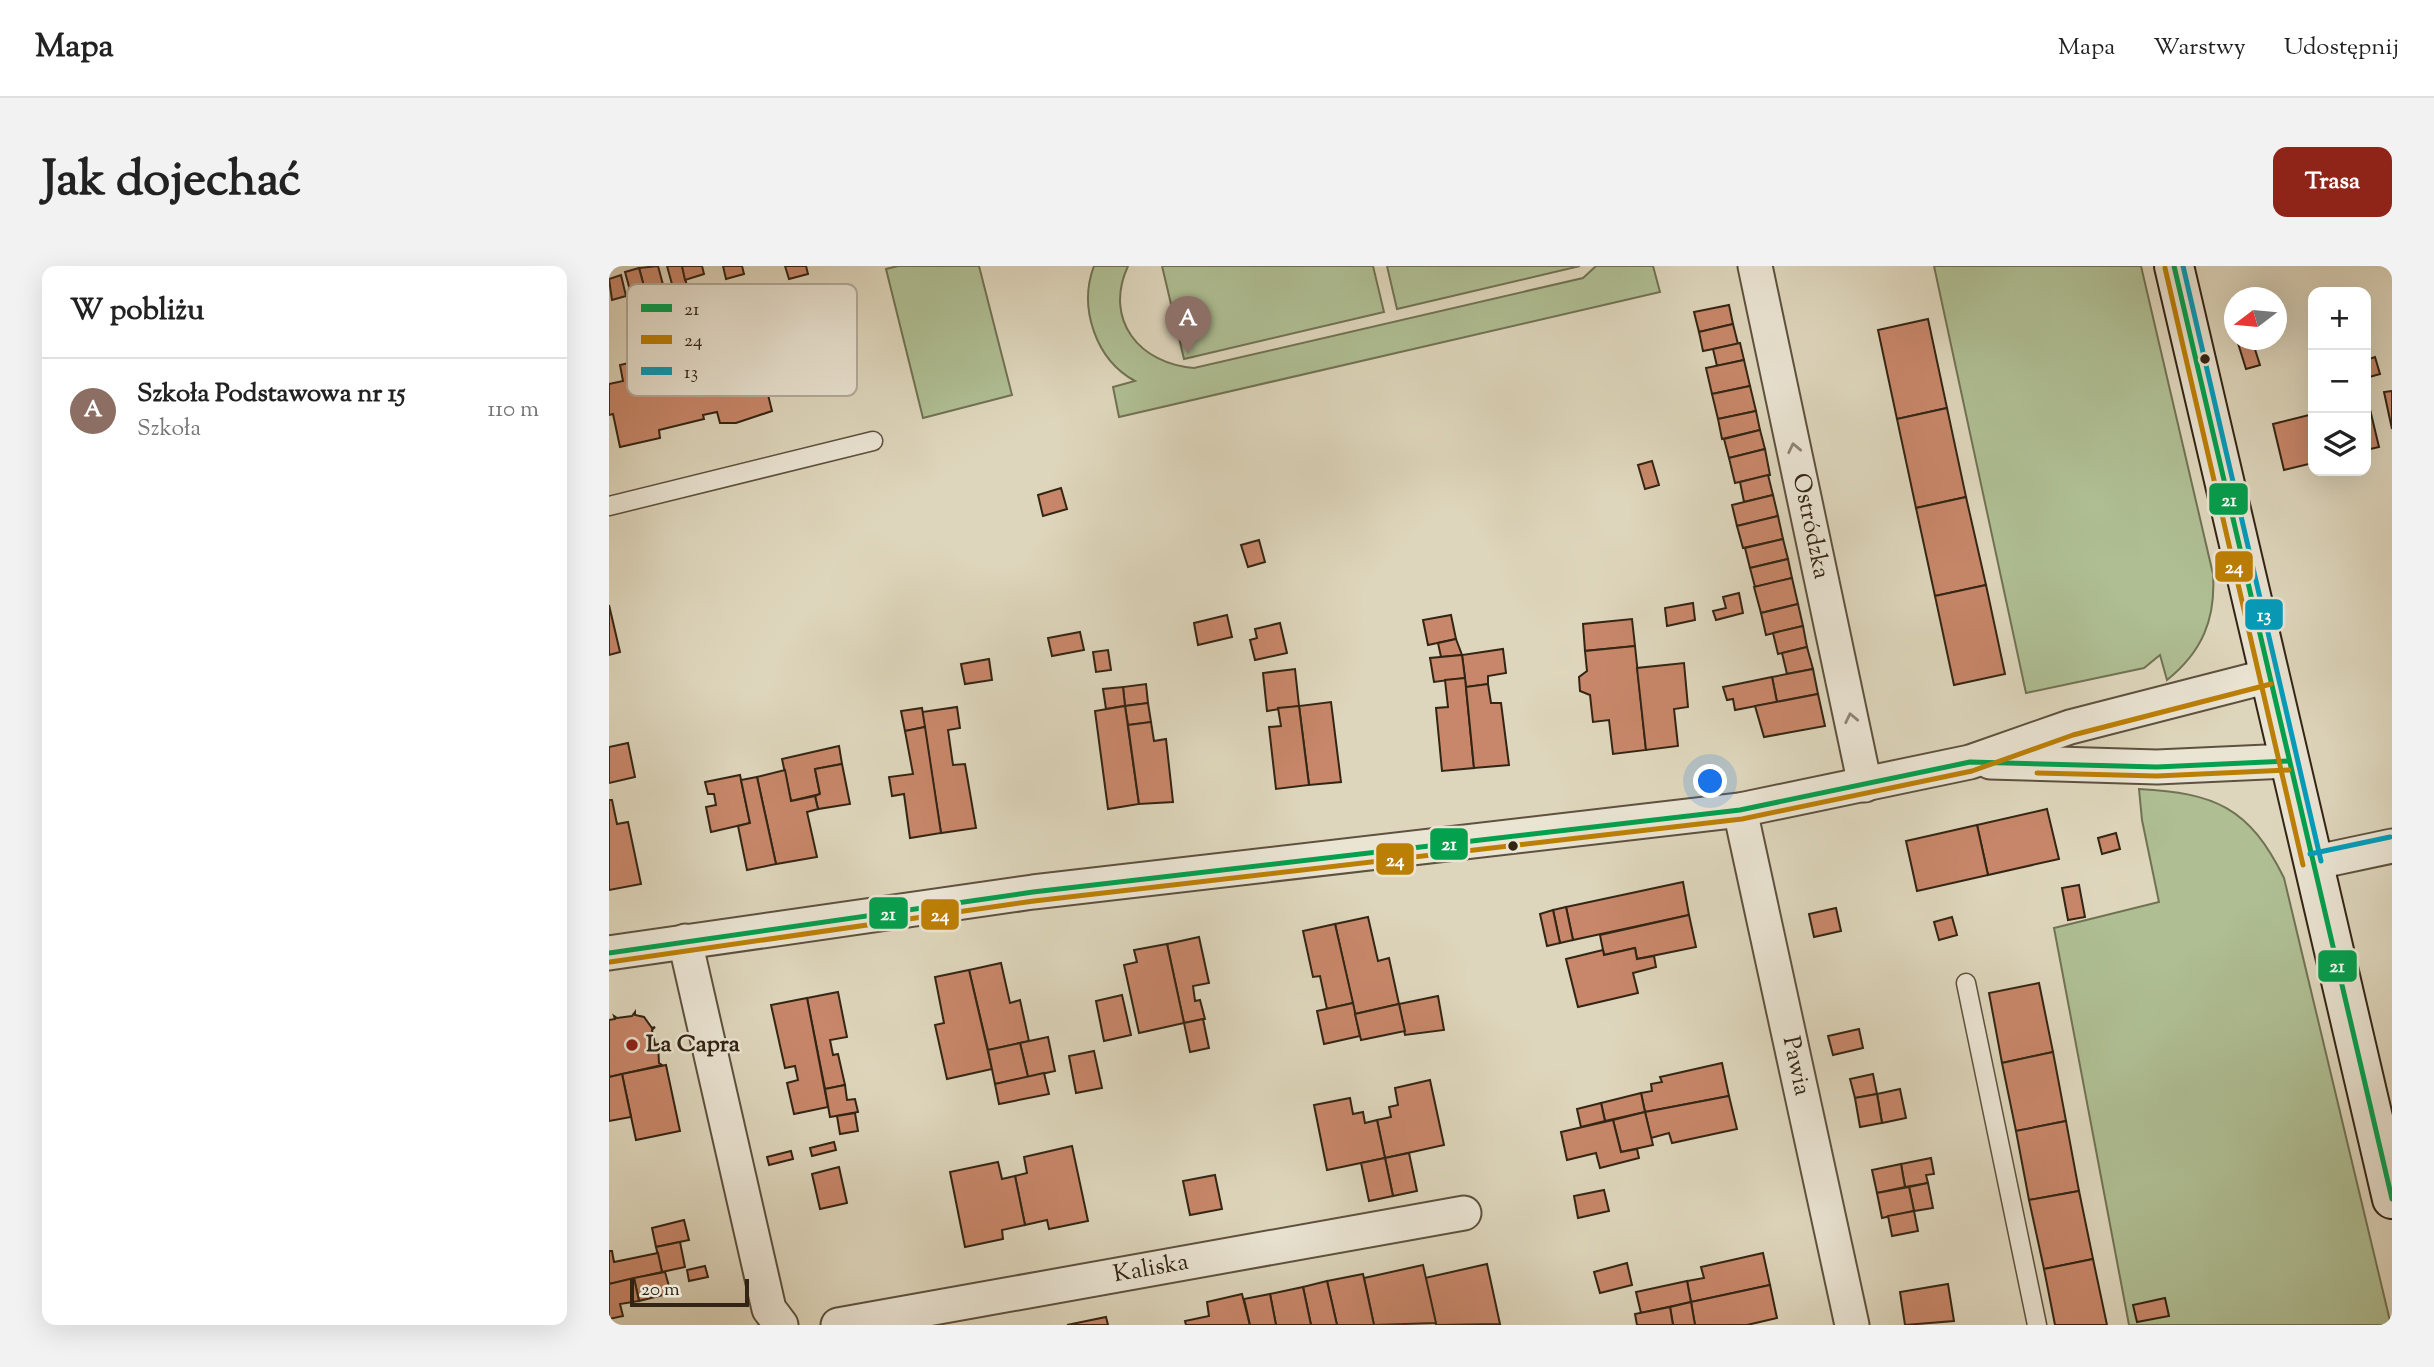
<!DOCTYPE html>
<html lang="pl">
<meta charset="utf-8">
<style>
:root{--surface:#fff;--page:#f2f2f2;--text:#222;--muted:#767676;--line:#e0e0e0;--accent:#8f2418}
body{margin:0;font-family:"Sorts Mill Goudy",serif;background:var(--page);color:var(--text)}
.controls{position:absolute;right:21px;top:21px;display:grid;overflow:hidden;border-radius:14px;box-shadow:0 7px 28px #0002}
.controls button{width:63px;height:63px;display:grid;place-items:center;padding:0;border:0;border-bottom:2px solid var(--line);background:var(--surface);color:var(--text);font:35px sans-serif}
.compass{position:absolute;left:1615px;top:21px;width:63px;height:63px;border-radius:50%;background:var(--surface);box-shadow:0 7px 28px #0002;rotate:254deg}
.scale{position:absolute;left:21px;bottom:18px;width:119px;box-sizing:border-box;padding-left:7px;border:4px solid #332514;border-top:0;font-size:19px;line-height:24px;white-space:nowrap;color:#332514;-webkit-text-stroke:5px #eae4d3;paint-order:stroke}
.you{position:absolute;left:1102px;top:516px;width:24px;height:24px;margin:-18px;border:5px solid #fff;border-radius:50%;background:#1a73e8;box-shadow:0 0 0 10px #1a73e833}
.badge{display:grid;place-items:center;width:46px;height:46px;border-radius:50%;background:var(--accent);color:#fff;font-size:23px;font-weight:700}
.pin{position:absolute;translate:-50% -58px;filter:drop-shadow(0 2px 4px #0008)}
.pin::after{content:'';position:absolute;top:37px;width:24px;height:21px;background:inherit;clip-path:polygon(0 0,100% 0,50% 100%)}
.list{margin:0;padding:0;list-style:none}
h2{display:flex;justify-content:space-between;align-items:center;height:91px;margin:0;padding:0 28px;font-size:30px}
h2 small{font-size:23px;font-weight:400;color:var(--muted)}
.list li{display:grid;grid-template-columns:46px 1fr auto;gap:21px;align-items:center;box-sizing:border-box;height:105px;padding:0 28px;border-top:2px solid var(--line)}
.list b{display:block;font-size:26px;white-space:nowrap}
.list p{margin:0;font-size:23px;white-space:nowrap;color:var(--muted)}
.list em{font-size:23px;font-style:normal;color:var(--muted)}
.icon{flex:none;width:38px;height:38px;fill:none;stroke:currentColor;stroke-width:2;stroke-linecap:round;stroke-linejoin:round}
.map{position:relative;flex:none;width:1783px;height:1059px;overflow:hidden;border-radius:14px}
header{display:flex;align-items:center;gap:42px;box-sizing:border-box;height:98px;padding:0 35px;background:var(--surface);border-bottom:2px solid var(--line)}
header strong{font-size:33px}
nav{display:flex;gap:38px;margin-inline-start:auto;font-size:24px}
.intro{display:flex;align-items:center;justify-content:space-between;box-sizing:border-box;height:168px;padding:0 42px}
h1{margin:0;font-size:49px}
.button{padding:18px 32px;border-radius:14px;background:var(--accent);color:#fff;font-size:24px;font-weight:700}
main{display:flex;gap:42px;padding:0 42px}
aside{flex:1;background:var(--surface);border-radius:14px;box-shadow:0 7px 28px #0002}
.map>svg:first-child{display:block}
.green{fill:#afbe93;stroke:#717254;stroke-width:2}
.building{fill:#c8876a;stroke:#332514;stroke-width:2}
.lines{fill:none;stroke-linecap:round;stroke-linejoin:round}
.lane-casing{stroke:#5e513e;stroke-width:21}
.street-casing{stroke:#5e513e;stroke-width:37}
.secondary-casing{stroke:#332514;stroke-width:42}
.lane{stroke:#eae4d3;stroke-width:18}
.street{stroke:#eae4d3;stroke-width:33}
.secondary{stroke:#eae4d3;stroke-width:38}
.bus-1-casing{stroke:#eae4d3;stroke-width:10}
.bus-2-casing{stroke:#eae4d3;stroke-width:10}
.bus-3-casing{stroke:#eae4d3;stroke-width:10}
.bus-1{stroke:#03a04e;stroke-width:5}
.bus-2{stroke:#bc7f06;stroke-width:5}
.bus-3{stroke:#059cbb;stroke-width:5}
.oneway{stroke:#8e8474}
.bus-dot{fill:#332514;stroke:#eae4d3;stroke-width:2.5}
.poi-dot{fill:#8f2418;stroke:#eae4d3;stroke-width:2.5}
.labels{text-anchor:middle;dominant-baseline:central;stroke-width:5;stroke-linejoin:round;paint-order:stroke}
.street-label{font-size:24px;fill:#332514;stroke:#eae4d3}
.poi-label{font-size:24px;font-weight:bold;fill:#332514;stroke:#eae4d3;text-anchor:start}
.key{fill:#eae4d3;stroke:#b3ab9a;stroke-width:2}
.key-label{font-size:19px;fill:#332514}
.line-badge{stroke:#eae4d3;stroke-width:2.5}
.badge-label{font-size:19px;text-anchor:middle;font-weight:bold;fill:#fff}
</style>
<header>
<strong>Mapa</strong>
<nav><a>Mapa</a><a>Warstwy</a><a>Udostępnij</a></nav>
</header>
<div class="intro"><h1>Jak dojechać</h1><a class="button">Trasa</a></div>
<main>
<aside>
<h2>W pobliżu<small></small></h2>
<ul class="list">
<li><span class="badge" style="background:#8d6e63">A</span><div><b>Szkoła Podstawowa nr 15</b><p>Szkoła</p></div><em>110 m</em></li>
</ul>
</aside>
<div class="map">
<svg width="1783" height="1059" viewBox="0 0 1783 1059">
<rect width="100%" height="100%" fill="#ded6bc"/>
<filter id="stains"><feTurbulence type="fractalNoise" baseFrequency=".00286" numOctaves="4"/><feColorMatrix values="0 0 0 0 .2 0 0 0 0 .09 0 0 0 0 .02 0 0 0 .5 -.17"/></filter>
<radialGradient id="worn" r=".72"><stop offset=".6" stop-color="#630" stop-opacity="0"/><stop offset="1" stop-color="#630" stop-opacity=".3"/></radialGradient>
<!-- green -->
<g class="green">
<polygon points="289,0 370,0 403,129 314,152 277,3"/>
<path d="M 485,0 L 519,0 C 494,54 531,98 585,102 L 974,12 L 987,0 L 1044,0 L 1051,26 L 510,151 L 504,121 L 526,115 C 487,94 469,42 485,0 Z"/>
<polygon points="553,0 764,0 775,46 575,93"/>
<polygon points="778,0 971,0 788,43"/>
<path d="M 1325,0 L 1532,0 L 1604,308 C 1607,353 1593,386 1558,414 L 1551,389 L 1535,402 L 1417,427 Z"/>
<path d="M 1530,523 C 1606,527 1640,541 1675,612 L 1782,1059 L 1520,1059 L 1445,662 L 1550,636 L 1533,554 Z"/>
</g>
<!-- building -->
<g class="building">
<polygon points="49,0 57,30 39,35 30,2"/>
<polygon points="58,0 73,0 82,36 69,40"/>
<polygon points="73,0 93,0 95,8 76,14"/>
<polygon points="114,0 133,0 135,8 117,13"/>
<polygon points="176,0 197,0 199,8 180,13"/>
<polygon points="30,2 39,35 25,39 16,6"/>
<polygon points="12,9 17,30 3,34 0,13"/>
<polygon points="1120,39 1124,58 1090,66 1085,46"/>
<polygon points="1319,53 1338,142 1288,153 1269,64"/>
<polygon points="1124,58 1129,78 1094,85 1090,66"/>
<polygon points="128,72 136,104 152,100 163,145 127,157 111,157 108,146 94,149 95,153 50,164 51,172 11,181 4,148 0,149 0,118 14,115 11,99"/>
<polygon points="1628,74 1643,74 1651,99 1637,103"/>
<polygon points="1131,77 1135,94 1108,100 1104,83"/>
<polygon points="1766,91 1771,108 1757,112 1757,94"/>
<polygon points="1135,94 1141,120 1103,128 1097,102"/>
<polygon points="1141,120 1147,145 1109,153 1103,128"/>
<polygon points="1783,125 1783,163 1775,126"/>
<polygon points="1759,135 1770,181 1757,184 1757,136"/>
<polygon points="1338,142 1357,231 1307,242 1288,153"/>
<polygon points="1147,145 1151,164 1113,173 1109,153"/>
<polygon points="1704,148 1704,197 1675,204 1664,158"/>
<polygon points="1151,164 1156,183 1120,192 1115,173"/>
<polygon points="1156,183 1161,209 1126,217 1120,192"/>
<polygon points="1043,195 1050,219 1036,223 1029,199"/>
<polygon points="1159,209 1164,229 1135,236 1131,216"/>
<polygon points="452,222 458,243 434,250 429,229"/>
<polygon points="1164,229 1169,250 1128,260 1123,239"/>
<polygon points="1357,231 1377,319 1326,330 1307,242"/>
<polygon points="1169,250 1174,273 1134,282 1128,260"/>
<polygon points="1174,273 1179,293 1141,302 1136,282"/>
<polygon points="650,274 656,296 639,301 632,279"/>
<polygon points="1179,293 1183,312 1146,321 1141,302"/>
<polygon points="1183,312 1189,338 1152,347 1145,321"/>
<polygon points="1377,319 1396,408 1345,419 1326,330"/>
<polygon points="1130,327 1134,347 1107,354 1104,345 1117,342 1114,331"/>
<polygon points="1084,337 1086,354 1058,360 1056,342"/>
<polygon points="1189,338 1194,360 1157,369 1152,347"/>
<polygon points="0,339 11,386 0,389"/>
<polygon points="618,349 623,371 589,379 585,357"/>
<polygon points="842,349 847,373 819,379 814,354"/>
<polygon points="1023,353 1026,380 976,385 974,358"/>
<polygon points="671,357 678,387 646,394 641,374 648,372 646,363"/>
<polygon points="1194,360 1198,381 1169,388 1164,367"/>
<polygon points="471,366 475,384 443,390 439,372"/>
<polygon points="847,373 853,389 832,391 829,377"/>
<polygon points="1026,380 1037,484 1004,488 1000,454 984,456 981,429 971,425 970,411 978,405 976,385"/>
<polygon points="1198,381 1204,403 1178,408 1173,387"/>
<polygon points="894,383 897,407 879,410 879,418 857,421 853,389"/>
<polygon points="499,384 502,404 487,406 484,386"/>
<polygon points="853,389 856,412 825,416 821,392"/>
<polygon points="380,393 383,414 356,418 352,398"/>
<polygon points="1075,397 1079,441 1065,443 1069,480 1037,484 1028,402"/>
<polygon points="686,403 690,440 658,445 654,407"/>
<polygon points="1204,403 1209,428 1168,436 1163,411"/>
<polygon points="1163,411 1168,436 1126,444 1124,433 1118,434 1114,421"/>
<polygon points="856,412 865,502 833,505 827,442 839,441 836,414"/>
<polygon points="537,418 539,437 516,440 514,421"/>
<polygon points="879,418 882,437 892,437 900,499 865,502 857,421"/>
<polygon points="514,421 516,440 497,443 494,423"/>
<polygon points="1209,428 1216,460 1155,471 1146,440"/>
<polygon points="722,436 732,516 700,519 690,440"/>
<polygon points="539,437 542,456 519,459 516,440"/>
<polygon points="516,440 530,538 499,543 486,445"/>
<polygon points="690,440 700,519 667,523 660,461 672,460 669,442"/>
<polygon points="348,441 351,462 339,464 344,499 356,498 367,562 332,567 313,446"/>
<polygon points="313,442 316,461 296,465 292,445"/>
<polygon points="542,456 545,475 557,473 564,536 530,538 519,459"/>
<polygon points="316,461 332,567 301,572 295,528 283,530 280,511 304,508 296,465"/>
<polygon points="19,477 26,511 0,517 0,481"/>
<polygon points="230,480 233,498 206,503 211,528 182,535 173,493"/>
<polygon points="233,498 241,538 209,543 206,530 211,528 206,503"/>
<polygon points="176,504 182,535 206,530 209,543 198,546 208,591 167,598 148,511"/>
<polygon points="131,509 141,557 102,566 97,541 107,539 105,528 99,528 96,516"/>
<polygon points="148,511 167,598 138,604 129,560 141,557 132,514"/>
<polygon points="0,534 3,534 8,558 19,556 32,618 0,624"/>
<polygon points="1438,543 1450,593 1379,609 1368,559"/>
<polygon points="1368,559 1379,609 1308,625 1297,575"/>
<polygon points="1507,567 1511,583 1493,588 1489,572"/>
<polygon points="1074,616 1080,649 964,674 957,641"/>
<polygon points="1470,619 1476,651 1459,654 1453,622"/>
<polygon points="957,641 964,674 951,677 944,644"/>
<polygon points="1227,642 1232,665 1205,671 1200,648"/>
<polygon points="944,644 951,677 938,680 931,648"/>
<polygon points="1080,649 1087,681 1028,693 1026,682 995,689 991,669"/>
<polygon points="759,651 769,695 780,692 790,738 746,748 726,658"/>
<polygon points="1343,651 1348,669 1330,674 1325,656"/>
<polygon points="726,658 744,737 718,743 711,710 704,711 694,665"/>
<polygon points="590,671 600,717 584,720 586,735 591,734 596,753 575,757 558,678"/>
<polygon points="558,678 575,757 530,767 515,699 528,696 525,684"/>
<polygon points="1026,682 1028,693 1045,690 1047,701 1024,707 1029,727 969,741 957,693 994,684 995,689"/>
<polygon points="392,697 401,737 411,734 420,775 379,784 360,704"/>
<polygon points="360,704 383,803 338,813 326,759 335,757 326,711"/>
<polygon points="1430,717 1444,786 1393,797 1380,727"/>
<polygon points="229,726 238,771 221,774 224,789 229,788 236,819 216,823 198,732"/>
<polygon points="513,729 522,769 495,775 487,735"/>
<polygon points="829,730 835,764 796,769 790,738"/>
<polygon points="198,732 219,841 185,848 178,817 189,814 186,800 176,802 162,739"/>
<polygon points="744,737 751,770 715,778 708,745"/>
<polygon points="790,738 796,765 752,774 746,748"/>
<polygon points="26,746 26,749 35,751 43,762 46,761 43,764 46,779 49,778 50,797 53,799 0,811 0,754 6,753 5,750 8,752 23,750"/>
<polygon points="594,753 600,782 581,786 575,757"/>
<polygon points="1250,763 1254,782 1224,789 1219,770"/>
<polygon points="439,771 446,805 419,811 411,777"/>
<polygon points="411,777 419,811 386,818 379,784"/>
<polygon points="485,785 493,822 467,827 460,790"/>
<polygon points="1444,786 1457,855 1407,865 1393,797"/>
<polygon points="1113,797 1120,830 1036,846 1032,827 1043,825 1042,818 1053,816 1051,811"/>
<polygon points="57,799 71,865 27,874 13,808"/>
<polygon points="435,807 440,828 390,838 386,818"/>
<polygon points="13,808 22,851 0,855 0,811"/>
<polygon points="1264,808 1268,828 1246,832 1241,813"/>
<polygon points="821,814 835,879 776,892 768,854 782,851 780,841 789,839 786,822"/>
<polygon points="236,819 238,834 246,833 249,846 221,851 216,823"/>
<polygon points="1291,823 1297,852 1273,857 1268,828"/>
<polygon points="1032,827 1036,846 996,855 992,837"/>
<polygon points="1268,828 1273,857 1251,861 1246,832"/>
<polygon points="1120,830 1128,863 1063,877 1060,867 1042,872 1036,846"/>
<polygon points="741,832 744,848 754,846 756,857 768,854 776,892 718,904 705,839"/>
<polygon points="992,837 996,855 972,861 968,843"/>
<polygon points="1036,846 1044,879 1012,886 1004,854"/>
<polygon points="246,847 249,865 231,868 228,850"/>
<polygon points="1004,854 1012,886 1028,883 1030,892 991,902 987,887 958,894 952,866"/>
<polygon points="1457,855 1470,925 1420,934 1407,865"/>
<polygon points="225,876 227,884 203,890 201,882"/>
<polygon points="463,880 479,955 440,963 438,954 416,959 406,910 418,907 415,891"/>
<polygon points="182,885 184,893 160,899 158,891"/>
<polygon points="800,887 808,925 784,930 776,892"/>
<polygon points="776,892 784,930 760,935 752,897"/>
<polygon points="1322,892 1325,908 1317,909 1319,917 1296,921 1292,898"/>
<polygon points="389,896 393,913 406,910 416,959 393,964 394,973 356,981 341,906"/>
<polygon points="1292,898 1296,921 1268,927 1263,904"/>
<polygon points="230,901 238,937 211,943 203,908"/>
<polygon points="606,909 613,943 581,949 574,915"/>
<polygon points="1319,917 1324,942 1305,945 1300,921"/>
<polygon points="1300,921 1305,945 1273,952 1268,927"/>
<polygon points="995,924 1000,945 969,952 965,930"/>
<polygon points="1470,925 1484,993 1435,1003 1420,934"/>
<polygon points="1305,945 1309,965 1283,970 1279,950"/>
<polygon points="75,954 80,974 47,981 43,962"/>
<polygon points="71,976 76,1001 53,1006 47,981"/>
<polygon points="0,985 3,985 5,996 49,987 53,1006 0,1018"/>
<polygon points="1154,987 1161,1019 1082,1036 1078,1015 1095,1012 1092,1001"/>
<polygon points="1484,993 1498,1059 1446,1059 1435,1003"/>
<polygon points="1018,997 1023,1019 991,1027 985,1006"/>
<polygon points="878,998 891,1058 827,1059 816,1012"/>
<polygon points="814,999 827,1057 765,1059 755,1012"/>
<polygon points="96,1000 99,1011 80,1015 78,1004"/>
<polygon points="56,1006 62,1027 30,1035 25,1012"/>
<polygon points="754,1008 765,1059 728,1059 718,1015"/>
<polygon points="25,1012 30,1035 11,1038 14,1050 0,1053 0,1018"/>
<polygon points="718,1015 728,1059 702,1059 694,1021"/>
<polygon points="1078,1015 1082,1036 1032,1047 1027,1026"/>
<polygon points="1339,1018 1345,1055 1296,1059 1291,1026"/>
<polygon points="1161,1019 1168,1052 1138,1059 1086,1059 1082,1036"/>
<polygon points="694,1021 702,1059 667,1059 661,1028"/>
<polygon points="633,1028 641,1059 577,1059 576,1055 600,1050 598,1036"/>
<polygon points="661,1028 667,1059 641,1059 635,1033"/>
<polygon points="1556,1032 1560,1050 1528,1056 1524,1039"/>
<polygon points="1082,1036 1086,1059 1064,1059 1061,1041"/>
<polygon points="1061,1041 1064,1059 1028,1059 1026,1048"/>
<polygon points="497,1051 499,1059 458,1059"/>
</g>
<g class="lines">
<!-- lane casing -->
<g class="lane-casing">
<g id="lane">
<polyline points="0,240 264,175"/>
<polyline points="1357,717 1428,1059"/>
</g>
</g>
<!-- street casing -->
<g class="street-casing">
<g id="street">
<path id="s1" d="M 1146,0 L 1256,519"/>
<polyline points="1381,496 1548,501 1680,495"/>
<path id="s2" d="M 1131,544 L 1243,1059"/>
<polyline points="1703,597 1783,580"/>
<polyline points="76,675 160,1043 172,1059"/>
<polyline points="0,687 424,626 1131,544 1361,496 1461,461 1660,410"/>
<path id="s3" d="M 229,1059 L 855,947"/>
</g>
</g>
<!-- secondary casing -->
<g class="secondary-casing">
<polyline id="secondary" points="1565,0 1783,933"/>
</g>
<!-- lane -->
<use href="#lane" class="lane"/>
<!-- street -->
<use href="#street" class="street"/>
<!-- secondary -->
<use href="#secondary" class="secondary"/>
<!-- bus-1 casing -->
<g class="bus-1-casing">
<g id="bus-1">
<polyline points="1565,0 1783,933"/>
<polyline points="0,687 424,626 1131,544 1361,496 1548,501 1680,495"/>
</g>
</g>
<!-- bus-2 casing -->
<g class="bus-2-casing">
<g id="bus-2">
<polyline points="1556,2 1694,599"/>
<polyline points="1428,507 1548,510 1680,504"/>
<polyline points="1,696 425,635 1133,553 1363,505 1464,469 1662,418"/>
</g>
</g>
<!-- bus-3 casing -->
<g class="bus-3-casing">
<g id="bus-3">
<polyline points="1574,0 1712,595"/>
<polyline points="1701,588 1781,571"/>
</g>
</g>
<!-- bus-1 -->
<use href="#bus-1" class="bus-1"/>
<!-- bus-2 -->
<use href="#bus-2" class="bus-2"/>
<!-- bus-3 -->
<use href="#bus-3" class="bus-3"/>
</g>
<!-- one-way arrows -->
<defs><path id="oneway-chevron" d="M-2-3.5L2.5 0L-2 3.5" fill="none" stroke-width="1.6" stroke-linecap="round" stroke-linejoin="round" transform="scale(1.75)"/></defs>
<g class="oneway">
<use href="#oneway-chevron" transform="translate(1185 182) rotate(-102)"/>
<use href="#oneway-chevron" transform="translate(1242 452) rotate(-102)"/>
</g>
<!-- markers -->
<g class="bus-dot">
<circle cx="1596" cy="93" r="6"/>
<circle cx="904" cy="580" r="6"/>
</g>
<circle class="poi-dot" cx="23" cy="779" r="7"/>
<g class="labels">
<!-- street labels -->
<g class="street-label">
<text stroke="none"><textPath href="#s1" startOffset="266">Ostródzka</textPath></text>
<text stroke="none"><textPath href="#s2" startOffset="262">Pawia</textPath></text>
<text stroke="none"><textPath href="#s3" startOffset="318">Kaliska</textPath></text>
</g>
<!-- poi labels -->
<g class="poi-label">
<text x="37" y="779">La Capra</text>
</g>
</g>
<!-- legend -->
<rect x="18" y="18" width="230" height="112" rx="10" class="key"/>
<rect x="32" y="38" width="31" height="8" fill="#03a04e"/>
<rect x="32" y="69" width="31" height="9" fill="#bc7f06"/>
<rect x="32" y="101" width="31" height="8" fill="#059cbb"/>
<g class="key-label">
<text x="75" y="49">21</text>
<text x="75" y="80">24</text>
<text x="75" y="112">13</text>
</g>
<g class="line-badge">
<rect x="1599" y="216" width="41" height="34" rx="7" fill="#03a04e"/>
<rect x="1605" y="284" width="40" height="33" rx="7" fill="#bc7f06"/>
<rect x="1635" y="332" width="40" height="33" rx="7" fill="#059cbb"/>
<rect x="820" y="561" width="40" height="34" rx="7" fill="#03a04e"/>
<rect x="766" y="576" width="40" height="34" rx="7" fill="#bc7f06"/>
<rect x="259" y="630" width="41" height="34" rx="7" fill="#03a04e"/>
<rect x="311" y="632" width="40" height="33" rx="7" fill="#bc7f06"/>
<rect x="1708" y="683" width="41" height="34" rx="7" fill="#03a04e"/>
</g>
<g class="badge-label">
<text x="1620" y="240">21</text>
<text x="1625" y="307">24</text>
<text x="1655" y="355">13</text>
<text x="840" y="584">21</text>
<text x="786" y="600">24</text>
<text x="279" y="654">21</text>
<text x="331" y="655">24</text>
<text x="1728" y="706">21</text>
</g>
<rect width="100%" height="100%" filter="url(#stains)"/>
<rect width="100%" height="100%" fill="url(#worn)"/>
</svg>
<div class="controls">
<button>+</button>
<button>−</button>
<button><svg class="icon" aria-label="layers" viewBox="0 0 24 24"><path d="M12 4l9 5-9 5-9-5zM3 14l9 5 9-5"/></svg></button>
</div>
<svg class="compass" viewBox="-18 -18 36 36"><path d="M0-13l5 13h-10z" fill="#e53935"/><path d="M0 13l5-13h-10z" fill="#767676"/></svg>
<div class="scale">20 m</div>
<div class="you"></div>
<div class="pin badge" style="left:579px;top:88px;background:#8d6e63">A</div>
</div>
</main>
